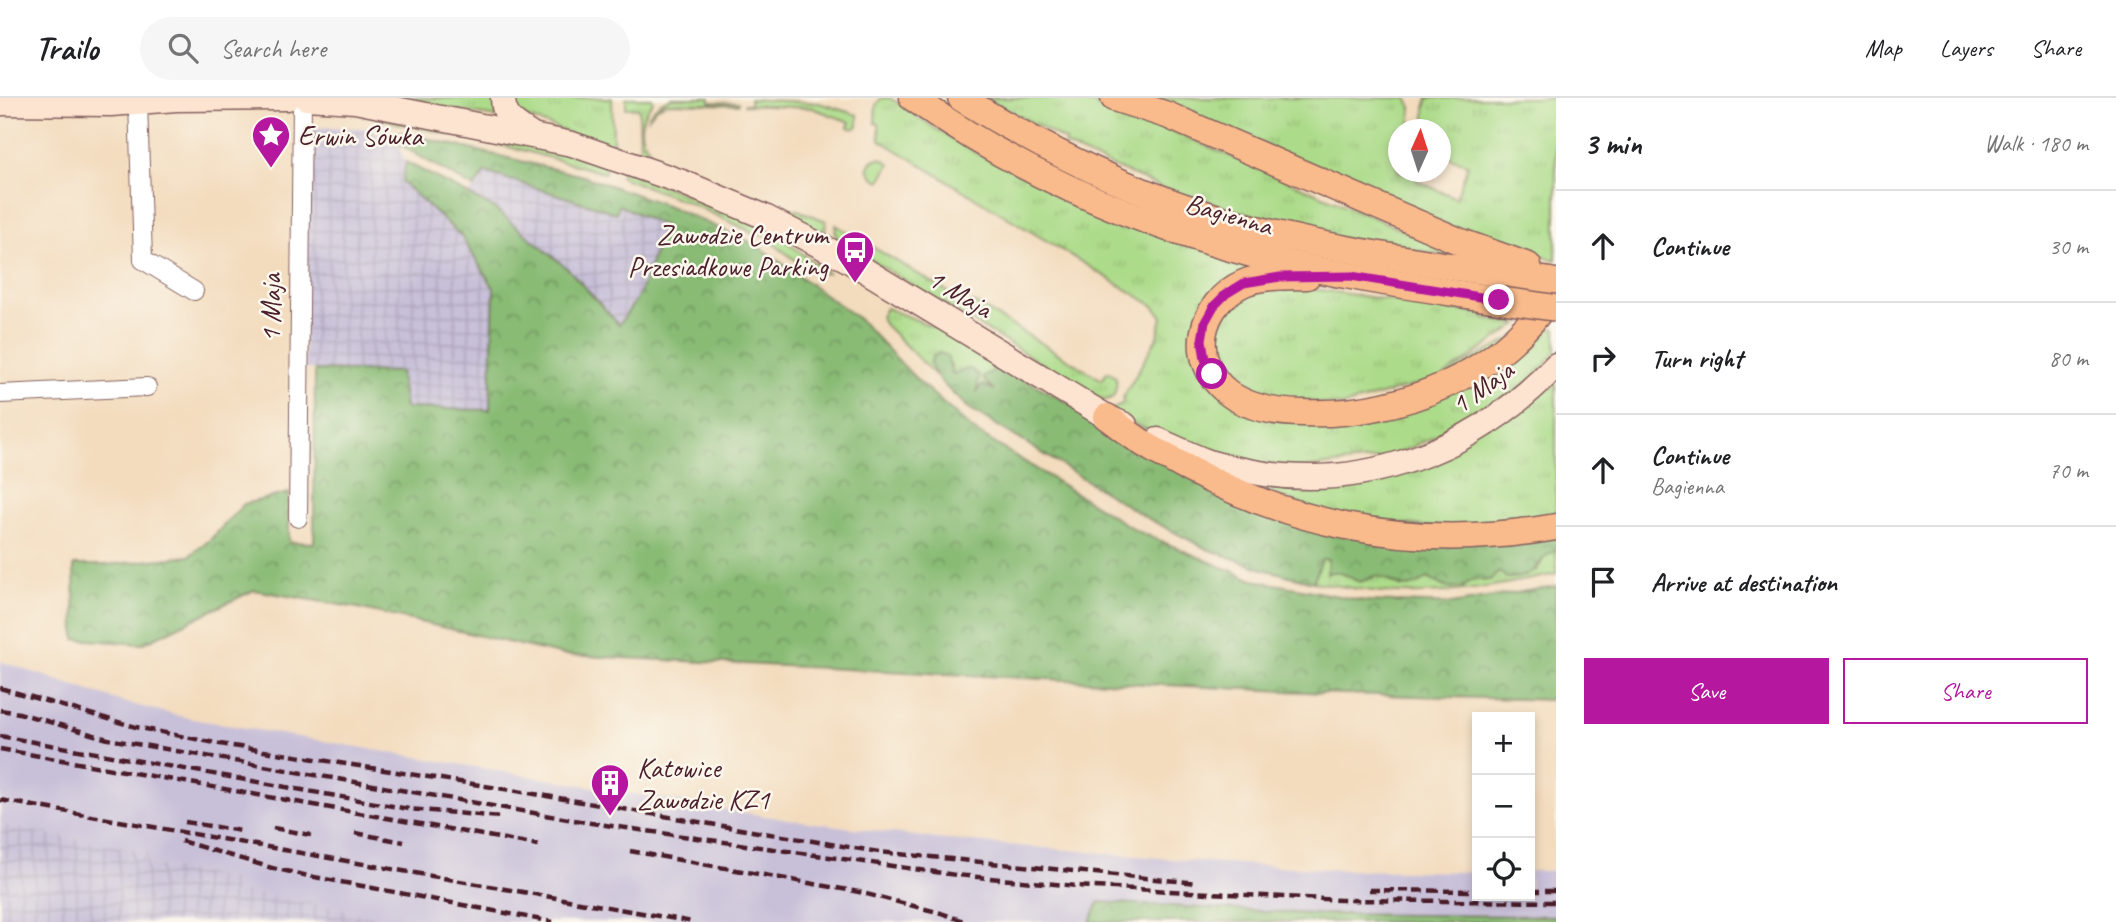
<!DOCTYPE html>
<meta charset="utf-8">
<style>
:root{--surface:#fff;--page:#f6f6f6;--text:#202124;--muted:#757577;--line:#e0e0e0;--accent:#b5179e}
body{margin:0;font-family:Caveat,sans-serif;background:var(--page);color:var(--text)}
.controls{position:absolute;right:21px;bottom:21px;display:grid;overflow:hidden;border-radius:0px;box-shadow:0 4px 10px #0003}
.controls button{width:63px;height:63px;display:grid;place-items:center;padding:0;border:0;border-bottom:2px solid var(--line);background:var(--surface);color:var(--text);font:35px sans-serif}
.compass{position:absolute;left:1388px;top:21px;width:63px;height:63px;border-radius:50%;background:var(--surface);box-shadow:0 4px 10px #0003;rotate:3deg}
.stop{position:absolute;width:21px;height:21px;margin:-16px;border:5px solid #b5179e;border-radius:50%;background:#fff}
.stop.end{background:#b5179e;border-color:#fff;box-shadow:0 2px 7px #0008}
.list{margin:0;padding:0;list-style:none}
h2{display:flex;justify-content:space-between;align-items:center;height:91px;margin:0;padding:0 28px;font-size:30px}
h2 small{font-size:23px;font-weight:400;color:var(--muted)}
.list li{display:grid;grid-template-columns:46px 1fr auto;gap:21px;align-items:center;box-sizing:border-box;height:112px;padding:0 28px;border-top:2px solid var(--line)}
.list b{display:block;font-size:26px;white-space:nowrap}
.list p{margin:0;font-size:23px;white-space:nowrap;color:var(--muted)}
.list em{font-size:23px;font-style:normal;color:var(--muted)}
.actions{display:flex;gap:14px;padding:21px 28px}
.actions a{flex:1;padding:16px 0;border:2px solid var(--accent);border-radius:0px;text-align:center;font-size:24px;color:var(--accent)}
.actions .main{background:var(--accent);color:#fff}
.icon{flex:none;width:38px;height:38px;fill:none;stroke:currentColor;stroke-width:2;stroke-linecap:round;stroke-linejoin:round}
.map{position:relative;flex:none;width:1556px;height:824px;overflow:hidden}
header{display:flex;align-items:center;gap:42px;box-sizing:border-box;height:98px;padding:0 35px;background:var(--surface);border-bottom:2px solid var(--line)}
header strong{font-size:33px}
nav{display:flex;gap:38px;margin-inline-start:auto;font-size:24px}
.search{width:490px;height:63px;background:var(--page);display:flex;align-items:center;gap:18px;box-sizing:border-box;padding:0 24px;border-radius:38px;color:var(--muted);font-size:26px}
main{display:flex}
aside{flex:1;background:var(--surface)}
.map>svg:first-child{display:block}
.industrial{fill:url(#industrial-grid)}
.railway{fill:#c8bfd8}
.grass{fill:url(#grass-tufts);stroke:#7b7d5a;stroke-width:2}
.forest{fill:url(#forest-crowns);stroke:#6a6d50;stroke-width:2}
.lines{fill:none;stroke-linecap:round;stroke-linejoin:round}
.street-casing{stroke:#85615e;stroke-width:20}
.secondary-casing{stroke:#85615e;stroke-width:27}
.primary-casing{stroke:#85615e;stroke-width:29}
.street{stroke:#fff;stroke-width:18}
.secondary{stroke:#fde4d1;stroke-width:24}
.primary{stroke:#fabb8c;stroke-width:26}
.rail{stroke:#4a1f2b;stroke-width:4.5;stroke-dasharray:10 5;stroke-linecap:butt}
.primary-bridge-casing{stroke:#85615e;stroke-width:29;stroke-linecap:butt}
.primary-bridge{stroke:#fabb8c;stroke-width:26}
.route{stroke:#b5179e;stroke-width:9}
.labels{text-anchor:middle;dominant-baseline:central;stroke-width:5;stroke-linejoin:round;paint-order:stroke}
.poi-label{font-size:28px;fill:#4a1f2b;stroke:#fbf7ec;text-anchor:start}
.street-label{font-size:28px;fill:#4a1f2b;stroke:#fbf7ec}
</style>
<header>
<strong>Trailo</strong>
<div class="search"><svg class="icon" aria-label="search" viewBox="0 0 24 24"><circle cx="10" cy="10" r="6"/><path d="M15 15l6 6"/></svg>Search here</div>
<nav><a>Map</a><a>Layers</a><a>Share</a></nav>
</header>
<main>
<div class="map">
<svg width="1556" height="824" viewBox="0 0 1556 824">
<defs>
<pattern id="industrial-grid" width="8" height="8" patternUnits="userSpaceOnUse" patternTransform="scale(1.75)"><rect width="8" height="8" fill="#c8bfd8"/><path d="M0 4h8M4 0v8" fill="none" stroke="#ada4ba"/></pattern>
<pattern id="grass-tufts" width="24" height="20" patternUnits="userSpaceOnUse" patternTransform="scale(1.75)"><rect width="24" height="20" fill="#acdb89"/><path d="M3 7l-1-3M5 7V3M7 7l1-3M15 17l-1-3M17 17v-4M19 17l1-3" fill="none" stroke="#96bc76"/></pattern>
<pattern id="forest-crowns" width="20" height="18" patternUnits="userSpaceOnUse" patternTransform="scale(1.75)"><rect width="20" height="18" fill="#89bb75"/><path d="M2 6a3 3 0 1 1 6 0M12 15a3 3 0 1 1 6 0" fill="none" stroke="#729760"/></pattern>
</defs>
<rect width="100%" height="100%" fill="#fbf7ec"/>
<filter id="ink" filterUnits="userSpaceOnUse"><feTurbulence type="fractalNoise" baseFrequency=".0143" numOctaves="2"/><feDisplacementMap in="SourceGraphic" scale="14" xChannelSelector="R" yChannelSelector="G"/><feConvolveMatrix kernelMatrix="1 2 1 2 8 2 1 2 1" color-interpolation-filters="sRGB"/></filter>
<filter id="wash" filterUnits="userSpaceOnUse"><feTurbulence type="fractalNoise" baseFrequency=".00686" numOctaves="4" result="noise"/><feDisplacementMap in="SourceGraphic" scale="28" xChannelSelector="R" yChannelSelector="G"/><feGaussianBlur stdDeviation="1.57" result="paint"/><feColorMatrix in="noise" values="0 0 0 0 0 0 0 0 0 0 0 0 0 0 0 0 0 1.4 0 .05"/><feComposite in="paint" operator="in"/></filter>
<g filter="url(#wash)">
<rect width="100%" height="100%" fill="#f3dcbe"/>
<!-- industrial -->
<g class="industrial">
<polygon points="308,29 365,30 397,45 406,64 403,84 461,138 494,190 490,312 404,310 400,274 304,271"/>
<polygon points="485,74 615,115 618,107 664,129 639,197 619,227 569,172 494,110 469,97"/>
<polygon points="0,726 148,754 147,765 235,781 234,792 341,810 375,819 374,824 0,824"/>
</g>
<!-- railway -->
<polygon class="railway" points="0,563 123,604 192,621 765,718 845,729 938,741 1207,764 1344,772 1477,774 1477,798 1530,798 1530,773 1556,773 1556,818 1315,816 1099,804 1090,824 375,824 374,819 341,810 234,792 235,781 147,765 148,754 0,726"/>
<!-- grass -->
<g class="grass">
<polygon points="373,0 495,0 497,19"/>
<path d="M 512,0 L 612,0 L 613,43 L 611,51 C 579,41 550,25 517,17 Z"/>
<path d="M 626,0 L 652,0 L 653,4 C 640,19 636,36 650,52 L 646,62 L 626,52 L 640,51 L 639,10 L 626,10 Z"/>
<path d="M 672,0 L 710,0 L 710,4 L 738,5 L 738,7 L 667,5 L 656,10 L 647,22 C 652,10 660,4 672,0 Z"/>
<polygon points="881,0 890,0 936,31 980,57 1258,168 1219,191 1207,284 1360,321 1536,228 1556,231 1556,254 1537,276 1495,311 1388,360 1302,370 1232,361 1138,328 1111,313 1123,305 1123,300 1158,238 1162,219 1154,208 880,42 879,26 875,25 876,7"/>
<polygon points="986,0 1058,0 1116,9 1470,161 1334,139 1176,96 1064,47 1066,43"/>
<polygon points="1145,0 1407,0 1411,7 1411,31 1398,32 1398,74 1414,74 1417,83 1456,100 1468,67 1441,56 1440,32 1425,31 1425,10 1428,0 1556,0 1556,162 1524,154 1522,158"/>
<polygon points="750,1 819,5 858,17 858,28 854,31 848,29 850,24 812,10 744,7 744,6 750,6"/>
<polygon points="366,16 517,42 607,66 604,75 522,52 397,25"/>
<polygon points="878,60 883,61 890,66 880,83 873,79 868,71 872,63"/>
<polygon points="621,71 770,131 767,138 758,137 690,105 621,79"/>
<polygon points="795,111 826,123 824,140 784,121 789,113"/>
<path d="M 836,127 L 970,207 L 973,204 L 1102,282 L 1107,274 C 1120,275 1117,289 1113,299 L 1107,302 L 1100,301 L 840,143 L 835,136 Z"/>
<polygon points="777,136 827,175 814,176 775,147 774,144"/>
<polygon points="1286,187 1485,216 1484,220 1518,226 1441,280 1342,308 1248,297 1216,269 1209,245 1236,198"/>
<polygon points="886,210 942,232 1002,269 991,275 994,292 983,287 976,294 979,278 971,271 955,276 952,275 951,267 932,272 954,297 964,303 966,308 884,226 881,219"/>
<polygon points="1556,279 1556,420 1450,431 1329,417 1225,377 1363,382"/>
<path d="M 1556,453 L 1556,476 C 1499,488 1442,499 1383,494 C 1360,492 1337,487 1313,484 L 1322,461 L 1328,461 L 1331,473 C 1351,474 1354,490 1377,477 L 1402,489 L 1428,480 L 1445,489 L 1462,490 C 1469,482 1474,480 1485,483 L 1499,474 L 1536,473 L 1547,456 Z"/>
</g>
<!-- forest -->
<g class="forest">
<polygon points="399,34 583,78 666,107 755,146 860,222 917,282 973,332 1137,433 1253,482 1365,503 1452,506 1556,488 1556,602 1345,596 564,557 358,510 254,492 142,546 75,541 74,467 107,467 189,458 210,442 244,406 289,395 289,444 314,445 315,272 400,274 405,310 490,312 494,190 461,138 402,84 406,64 494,110 569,172 619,227 639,197 664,128 619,107 616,115 485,74 474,90 397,45"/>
<path d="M 940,255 L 947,258 L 952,275 L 955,276 L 966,271 L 971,271 L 979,278 L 977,293 L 983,287 L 994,292 L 983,281 L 983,278 L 1002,269 L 1286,421 L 1556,438 L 1556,453 C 1533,461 1542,481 1507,480 L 1499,474 L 1490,482 C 1476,483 1473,478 1462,490 L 1445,489 L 1428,480 C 1402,497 1403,486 1377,478 L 1360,484 C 1349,481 1339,469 1327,476 L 1328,461 L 1322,461 L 1313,484 L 1263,471 L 1207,451 L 1147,420 L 966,308 C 962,301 958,300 953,295 C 943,288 934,276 930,265 L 933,258 Z"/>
<polygon points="1099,804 1315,816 1556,818 1556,824 1090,824"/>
</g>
</g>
<g filter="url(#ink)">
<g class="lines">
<!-- street casing -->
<g class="street-casing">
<g id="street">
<polyline points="138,4 143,162 194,193"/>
<polyline points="0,296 147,289"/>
<polyline points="298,420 302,0"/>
</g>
</g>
<!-- secondary casing -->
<g class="secondary-casing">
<g id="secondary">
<polyline points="306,0 355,3 572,46 682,84 763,118 848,162 1107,319 1125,327"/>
<path d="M 503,0 C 503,20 515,26 530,36"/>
<polyline points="0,5 111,6 176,1 287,0"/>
<path d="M 1158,342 C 1174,349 1190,357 1206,363 C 1219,368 1234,370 1248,373 C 1363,396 1477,351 1556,267"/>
</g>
</g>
<!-- primary casing -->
<g class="primary-casing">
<g id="primary">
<path d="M 913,0 C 1022,77 1146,130 1275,162 C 1348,180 1424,190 1499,202"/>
<path d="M 961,0 C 1046,53 1135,96 1231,124 C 1337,155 1448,167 1556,184"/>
<polyline points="1114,0 1167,17 1461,144 1528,168"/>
<path d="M 1307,178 C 1287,179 1262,177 1244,185 C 1199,205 1187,262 1227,294 C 1247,310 1278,315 1303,315 C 1398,319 1504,277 1554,192"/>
<path d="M 1107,319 C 1121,329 1135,341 1151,350 C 1280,427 1408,455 1556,429"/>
</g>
</g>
<!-- street -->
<use href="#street" class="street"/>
<!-- secondary -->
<use href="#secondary" class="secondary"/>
<!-- primary -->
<use href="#primary" class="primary"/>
<!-- rail -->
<g class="rail">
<polyline points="0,590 136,629 220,646 517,693 752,733 879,754 1197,785"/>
<polyline points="0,612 19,615 108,641 591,725 956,777 1077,788 1341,802 1556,804"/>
<polyline points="0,638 409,711 501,719"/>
<polyline points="0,651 538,747"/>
<polyline points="0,702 693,824"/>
<polyline points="185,724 241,733"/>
<polyline points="273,730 311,737"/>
<polyline points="355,735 404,744"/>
<polyline points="181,743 272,770 304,777 553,824"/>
<polyline points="630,753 859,794 941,815 966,824"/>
<polyline points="1369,792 1477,793"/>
<polyline points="1530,793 1556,793"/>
</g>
<!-- primary-bridge casing -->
<g class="primary-bridge-casing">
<polyline id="primary-bridge" points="1499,202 1556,210"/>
</g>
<!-- primary-bridge -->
<use href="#primary-bridge" class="primary-bridge"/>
</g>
</g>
<g class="lines" filter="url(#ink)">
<!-- route -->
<polyline class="route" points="1212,276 1205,261 1202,242 1205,224 1214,208 1226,196 1244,185 1280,179 1351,178 1499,202"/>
</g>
<!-- icons -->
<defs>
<g id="sight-pin" transform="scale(2.0125)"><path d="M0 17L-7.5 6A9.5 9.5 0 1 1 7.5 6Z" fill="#b5179e" stroke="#fbf7ec"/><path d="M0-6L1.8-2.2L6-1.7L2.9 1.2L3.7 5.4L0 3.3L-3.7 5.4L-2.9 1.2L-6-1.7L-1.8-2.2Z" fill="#fff"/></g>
<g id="bus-pin" transform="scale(2.0125)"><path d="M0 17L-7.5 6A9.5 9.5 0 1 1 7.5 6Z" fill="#b5179e" stroke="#fbf7ec"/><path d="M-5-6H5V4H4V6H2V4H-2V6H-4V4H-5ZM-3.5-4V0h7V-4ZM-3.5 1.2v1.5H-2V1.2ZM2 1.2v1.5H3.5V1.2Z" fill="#fff"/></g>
<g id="building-pin" transform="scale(2.0125)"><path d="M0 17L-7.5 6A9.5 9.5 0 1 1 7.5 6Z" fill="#b5179e" stroke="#fbf7ec"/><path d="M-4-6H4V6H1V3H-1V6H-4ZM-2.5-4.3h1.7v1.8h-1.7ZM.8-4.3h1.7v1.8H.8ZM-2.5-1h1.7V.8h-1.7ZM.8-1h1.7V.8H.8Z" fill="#fff"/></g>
</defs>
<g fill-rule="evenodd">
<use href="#sight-pin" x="271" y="37"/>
<use href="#bus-pin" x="855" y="152"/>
<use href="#building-pin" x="610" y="685"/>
</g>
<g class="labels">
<!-- poi labels -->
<g class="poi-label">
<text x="298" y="37">Erwin Sówka</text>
<text x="828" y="136" text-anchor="end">Zawodzie Centrum<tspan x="828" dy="32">Przesiadkowe Parking</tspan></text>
<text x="637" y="669">Katowice<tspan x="637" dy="32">Zawodzie KZ1</tspan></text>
</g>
<!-- street labels -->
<g class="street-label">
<text transform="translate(1229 116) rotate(16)">Bagienna</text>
<text transform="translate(960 195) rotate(31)">1 Maja</text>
<text transform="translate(270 210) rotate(-90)">1 Maja</text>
<text transform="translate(1482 289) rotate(-36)">1 Maja</text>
</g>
</g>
</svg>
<div class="controls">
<button>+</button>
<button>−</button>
<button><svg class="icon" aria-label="locate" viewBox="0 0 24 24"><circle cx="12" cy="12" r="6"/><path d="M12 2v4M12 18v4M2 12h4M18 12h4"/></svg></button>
</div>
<svg class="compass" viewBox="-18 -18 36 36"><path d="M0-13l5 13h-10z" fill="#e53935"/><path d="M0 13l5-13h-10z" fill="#757577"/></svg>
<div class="stop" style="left:1212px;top:276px"></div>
<div class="stop end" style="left:1499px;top:202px"></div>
</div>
<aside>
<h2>3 min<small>Walk · 180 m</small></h2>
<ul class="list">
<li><svg class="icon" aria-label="ahead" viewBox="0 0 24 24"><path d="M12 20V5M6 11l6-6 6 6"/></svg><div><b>Continue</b></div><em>30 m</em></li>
<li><svg class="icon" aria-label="right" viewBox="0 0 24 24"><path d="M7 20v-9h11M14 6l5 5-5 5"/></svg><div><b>Turn right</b></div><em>80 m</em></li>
<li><svg class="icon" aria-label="ahead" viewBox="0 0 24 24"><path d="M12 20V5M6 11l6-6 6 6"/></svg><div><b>Continue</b><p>Bagienna</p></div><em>70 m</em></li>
<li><svg class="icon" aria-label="arrive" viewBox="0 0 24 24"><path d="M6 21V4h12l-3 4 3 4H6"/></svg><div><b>Arrive at destination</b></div></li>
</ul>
<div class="actions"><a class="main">Save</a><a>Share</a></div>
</aside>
</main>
